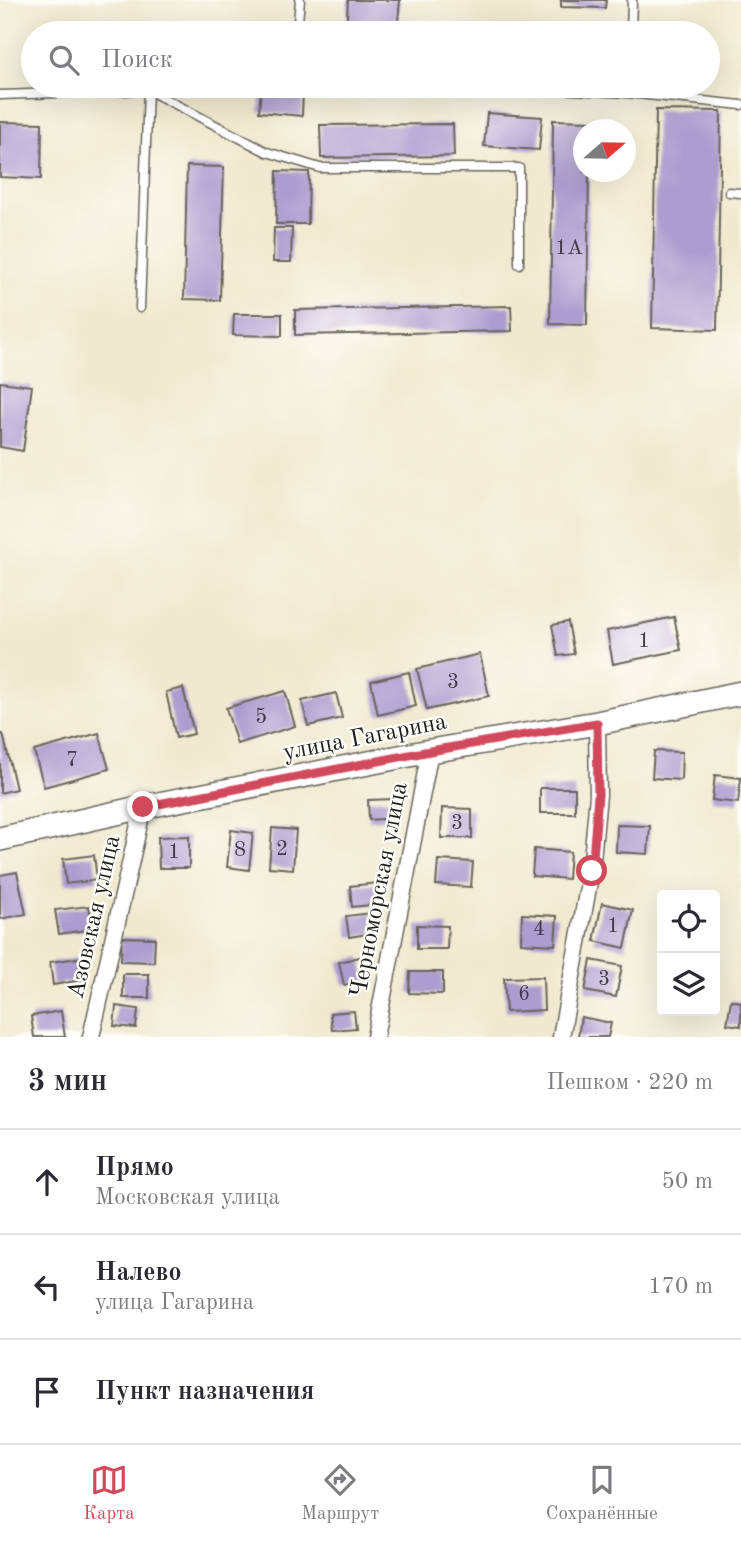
<!DOCTYPE html>
<html lang="ru">
<meta charset="utf-8">
<style>
:root{--surface:#fff;--page:#f2f2f3;--text:#2b2b33;--muted:#7c7c81;--line:#e1e1e2;--accent:#d1495b}
body{margin:0;font-family:"Old Standard TT",serif;background:var(--page);color:var(--text)}
.controls{position:absolute;right:21px;bottom:21px;display:grid;overflow:hidden;border-radius:7px;box-shadow:0 7px 28px #0002}
.controls button{width:63px;height:63px;display:grid;place-items:center;padding:0;border:0;border-bottom:2px solid var(--line);background:var(--surface);color:var(--text);font:35px sans-serif}
.compass{position:absolute;left:573px;top:119px;width:63px;height:63px;border-radius:50%;background:var(--surface);box-shadow:0 7px 28px #0002;rotate:70deg}
.stop{position:absolute;width:21px;height:21px;margin:-16px;border:5px solid #d1495b;border-radius:50%;background:#fff}
.stop.end{background:#d1495b;border-color:#fff;box-shadow:0 2px 7px #0008}
.list{margin:0;padding:0;list-style:none}
h2{display:flex;justify-content:space-between;align-items:center;height:91px;margin:0;padding:0 28px;font-size:30px}
h2 small{font-size:23px;font-weight:400;color:var(--muted)}
.list li{display:grid;grid-template-columns:46px 1fr auto;gap:21px;align-items:center;box-sizing:border-box;height:105px;padding:0 28px;border-top:2px solid var(--line)}
.list b{display:block;font-size:26px;white-space:nowrap}
.list p{margin:0;font-size:23px;white-space:nowrap;color:var(--muted)}
.list em{font-size:23px;font-style:normal;color:var(--muted)}
.icon{flex:none;width:38px;height:38px;fill:none;stroke:currentColor;stroke-width:2;stroke-linecap:round;stroke-linejoin:round}
.map{position:relative;flex:none;width:741px;height:1037px;overflow:hidden}
.search{position:absolute;background:var(--surface);box-shadow:0 7px 28px #0002;left:21px;right:21px;top:21px;height:77px;display:flex;align-items:center;gap:18px;box-sizing:border-box;padding:0 24px;border-radius:38px;color:var(--muted);font-size:26px}
.sheet{height:406px;background:var(--surface)}
nav{display:flex;justify-content:space-around;align-items:center;box-sizing:border-box;height:98px;border-top:2px solid var(--line);background:var(--surface);font-size:19px;color:var(--muted)}
nav a{display:grid;justify-items:center;gap:4px}
nav .on{color:var(--accent)}
.map>svg:first-child{display:block}
.building{fill:#ac9ccf}
.lines{fill:none;stroke-linecap:round;stroke-linejoin:round}
.lane-casing{stroke:#66645b;stroke-width:11}
.street-casing{stroke:#66645b;stroke-width:19}
.secondary-casing{stroke:#66645b;stroke-width:26}
.lane{stroke:#fff;stroke-width:8}
.street{stroke:#fff;stroke-width:16}
.secondary{stroke:#fff;stroke-width:23}
.route{stroke:#d1495b;stroke-width:9}
.labels{text-anchor:middle;dominant-baseline:central;stroke-width:5;stroke-linejoin:round;paint-order:stroke}
.number-label{font-size:21px;fill:#403c49}
.street-label{font-size:24px;fill:#1c1c1c;stroke:#fdfcf7}
</style>
<div class="map">
<svg width="741" height="1037" viewBox="0 0 741 1037">
<rect width="100%" height="100%" fill="#fdfcf7"/>
<filter id="ink" filterUnits="userSpaceOnUse"><feTurbulence type="fractalNoise" baseFrequency=".0143" numOctaves="2"/><feDisplacementMap in="SourceGraphic" scale="14" xChannelSelector="R" yChannelSelector="G"/><feConvolveMatrix kernelMatrix="1 2 1 2 8 2 1 2 1" color-interpolation-filters="sRGB"/></filter>
<filter id="wash" filterUnits="userSpaceOnUse"><feTurbulence type="fractalNoise" baseFrequency=".00686" numOctaves="4" result="noise"/><feDisplacementMap in="SourceGraphic" scale="28" xChannelSelector="R" yChannelSelector="G"/><feGaussianBlur stdDeviation="1.57" result="paint"/><feColorMatrix in="noise" values="0 0 0 0 0 0 0 0 0 0 0 0 0 0 0 0 0 1.4 0 .05"/><feComposite in="paint" operator="in"/></filter>
<g filter="url(#wash)">
<rect width="100%" height="100%" fill="#f0e9cf"/>
<g id="blocks">
<!-- building -->
<g class="building">
<polygon points="348,0 400,0 397,33 346,31"/>
<polygon points="561,0 606,0 605,8 561,7"/>
<polygon points="261,89 303,92 302,116 259,112"/>
<polygon points="656,110 721,111 717,330 652,328"/>
<polygon points="487,113 542,117 539,150 484,146"/>
<polygon points="553,120 590,121 590,130 584,130 584,172 589,172 587,325 550,324"/>
<polygon points="0,122 42,123 41,179 0,177"/>
<polygon points="453,124 454,156 321,158 320,125"/>
<polygon points="187,166 224,167 220,300 184,299"/>
<polygon points="277,171 309,172 308,224 276,224"/>
<polygon points="274,228 292,228 291,262 273,262"/>
<polygon points="511,306 512,331 295,335 295,310"/>
<polygon points="234,314 282,314 282,336 233,335"/>
<polygon points="0,382 32,386 23,451 0,447"/>
<polygon points="674,617 681,650 613,664 607,631"/>
<polygon points="568,622 574,654 558,656 552,625"/>
<polygon points="480,654 489,696 427,710 417,669"/>
<polygon points="409,672 416,706 378,715 371,681"/>
<polygon points="183,688 194,734 176,738 166,692"/>
<polygon points="285,691 295,726 237,744 226,708"/>
<polygon points="336,693 342,718 308,726 302,701"/>
<polygon points="99,733 109,769 44,787 34,751"/>
<polygon points="0,734 3,734 16,789 0,793"/>
<polygon points="654,751 682,752 681,780 652,778"/>
<polygon points="715,775 741,778 738,803 712,800"/>
<rect x="540" y="788" width="35" height="25"/>
<polygon points="395,799 396,818 369,820 368,800"/>
<polygon points="442,808 472,809 472,838 441,838"/>
<polygon points="617,825 650,826 648,854 616,852"/>
<polygon points="272,828 296,830 293,869 269,867"/>
<polygon points="231,830 253,833 249,870 227,867"/>
<polygon points="189,836 189,868 159,868 158,837"/>
<polygon points="534,849 570,852 568,879 532,876"/>
<polygon points="94,855 97,880 66,884 63,859"/>
<polygon points="438,860 473,862 471,887 436,885"/>
<polygon points="17,872 26,914 0,919 0,875"/>
<polygon points="378,883 381,904 352,907 350,886"/>
<polygon points="602,903 633,910 625,948 594,941"/>
<polygon points="89,906 93,929 59,934 55,910"/>
<polygon points="371,913 374,933 349,937 346,916"/>
<polygon points="522,914 557,916 555,945 521,943"/>
<polygon points="417,925 448,926 447,949 417,949"/>
<polygon points="122,937 155,938 154,962 121,961"/>
<polygon points="360,957 366,980 344,985 339,962"/>
<polygon points="78,958 82,980 53,985 50,962"/>
<polygon points="591,960 622,966 616,997 585,991"/>
<polygon points="410,972 443,972 443,994 409,993"/>
<rect x="123" y="974" width="26" height="24"/>
<polygon points="543,977 544,1010 506,1012 504,978"/>
<polygon points="731,1000 741,1002 741,1026 727,1024"/>
<polygon points="116,1006 138,1009 136,1028 114,1026"/>
<polygon points="61,1011 65,1037 34,1037 31,1016"/>
<polygon points="354,1011 356,1028 332,1030 330,1013"/>
<polygon points="581,1017 611,1023 608,1037 578,1037"/>
</g>
</g>
</g>
<g filter="url(#ink)">
<use href="#blocks" fill-opacity="0" stroke="#66645b" stroke-width="2"/>
<g class="lines">
<!-- lane casing -->
<g class="lane-casing">
<g id="lane">
<polyline points="297,33 300,0"/>
<polyline points="631,33 632,0"/>
<polyline points="499,86 628,93 741,105"/>
<polyline points="0,95 148,90 267,152 320,168 519,168 519,264"/>
<polyline points="729,192 741,193"/>
<polyline points="140,308 148,90"/>
</g>
</g>
<!-- street casing -->
<g class="street-casing">
<g id="street">
<polyline points="91,1037 143,807"/>
<polyline points="375,1037 430,751"/>
<polyline points="561,1037 591,871 598,795 597,723"/>
</g>
</g>
<!-- secondary casing -->
<g class="secondary-casing">
<polyline id="secondary" points="0,839 143,807 430,751 597,723 741,693"/>
</g>
<!-- lane -->
<use href="#lane" class="lane"/>
<!-- street -->
<use href="#street" class="street"/>
<!-- secondary -->
<use href="#secondary" class="secondary"/>
</g>
</g>
<g class="lines" filter="url(#ink)">
<!-- route -->
<polyline class="route" points="143,807 430,751 597,723 598,795 592,871"/>
</g>
<g class="labels">
<!-- number labels -->
<g class="number-label">
<text x="569" y="248">1А</text>
<text x="644" y="641">1</text>
<text x="453" y="682">3</text>
<text x="261" y="717">5</text>
<text x="72" y="760">7</text>
<text x="457" y="823">3</text>
<text x="282" y="849">2</text>
<text x="240" y="850">8</text>
<text x="174" y="852">1</text>
<text x="613" y="926">1</text>
<text x="539" y="929">4</text>
<text x="604" y="979">3</text>
<text x="524" y="994">6</text>
</g>
<!-- street labels -->
<g class="street-label">
<text transform="translate(365 738) rotate(-11)">улица Гагарина</text>
<text transform="translate(380 890) rotate(-79)">Черноморская улица</text>
<text transform="translate(95 917) rotate(-77)">Азовская улица</text>
</g>
</g>
</svg>
<div class="controls">
<button><svg class="icon" aria-label="locate" viewBox="0 0 24 24"><circle cx="12" cy="12" r="6"/><path d="M12 2v4M12 18v4M2 12h4M18 12h4"/></svg></button>
<button><svg class="icon" aria-label="layers" viewBox="0 0 24 24"><path d="M12 4l9 5-9 5-9-5zM3 14l9 5 9-5"/></svg></button>
</div>
<svg class="compass" viewBox="-18 -18 36 36"><path d="M0-13l5 13h-10z" fill="#e53935"/><path d="M0 13l5-13h-10z" fill="#7c7c81"/></svg>
<div class="stop" style="left:592px;top:871px"></div>
<div class="stop end" style="left:143px;top:807px"></div>
<div class="search"><svg class="icon" aria-label="search" viewBox="0 0 24 24"><circle cx="10" cy="10" r="6"/><path d="M15 15l6 6"/></svg>Поиск</div>
</div>
<section class="sheet">
<h2>3 мин<small>Пешком · 220 m</small></h2>
<ul class="list">
<li><svg class="icon" aria-label="ahead" viewBox="0 0 24 24"><path d="M12 20V5M6 11l6-6 6 6"/></svg><div><b>Прямо</b><p>Московская улица</p></div><em>50 m</em></li>
<li><svg class="icon" aria-label="left" viewBox="0 0 24 24"><path d="M17 20v-9H6M10 6l-5 5 5 5"/></svg><div><b>Налево</b><p>улица Гагарина</p></div><em>170 m</em></li>
<li><svg class="icon" aria-label="arrive" viewBox="0 0 24 24"><path d="M6 21V4h12l-3 4 3 4H6"/></svg><div><b>Пункт назначения</b></div></li>
</ul>
</section>
<nav>
<a class="on"><svg class="icon" aria-label="map" viewBox="0 0 24 24"><path d="M3 6l6-2 6 2 6-2v14l-6 2-6-2-6 2zM9 4v14M15 6v14"/></svg>Карта</a>
<a><svg class="icon" aria-label="directions" viewBox="0 0 24 24"><path d="M12 3l9 9-9 9-9-9zM9 14v-3h6M13 9l2 2-2 2"/></svg>Маршрут</a>
<a><svg class="icon" aria-label="saved" viewBox="0 0 24 24"><path d="M7 4h10v16l-5-4-5 4z"/></svg>Сохранённые</a>
</nav>
